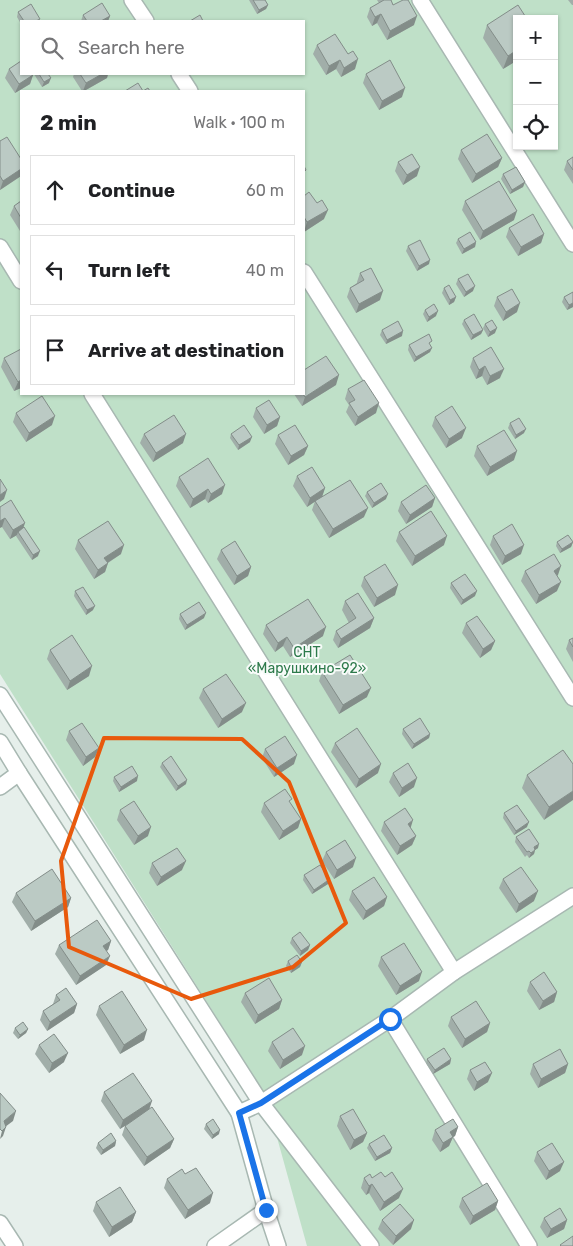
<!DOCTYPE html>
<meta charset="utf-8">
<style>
:root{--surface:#fff;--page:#f2f2f2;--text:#202124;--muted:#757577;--line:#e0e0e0}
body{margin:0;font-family:Rubik,sans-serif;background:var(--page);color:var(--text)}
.controls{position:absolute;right:15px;top:15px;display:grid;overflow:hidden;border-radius:0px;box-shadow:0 1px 4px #0004}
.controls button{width:45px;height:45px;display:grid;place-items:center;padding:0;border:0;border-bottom:1px solid var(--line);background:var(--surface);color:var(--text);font:25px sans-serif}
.stop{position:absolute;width:15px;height:15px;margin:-11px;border:4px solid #1a73e8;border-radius:50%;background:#fff}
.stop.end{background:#1a73e8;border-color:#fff;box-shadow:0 1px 5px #0008}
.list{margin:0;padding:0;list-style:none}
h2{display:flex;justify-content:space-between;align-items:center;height:65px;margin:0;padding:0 20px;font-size:21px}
h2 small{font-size:16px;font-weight:400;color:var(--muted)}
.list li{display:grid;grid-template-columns:32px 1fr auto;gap:15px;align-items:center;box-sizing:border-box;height:70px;margin:0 10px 10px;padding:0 10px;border:1px solid var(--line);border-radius:0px}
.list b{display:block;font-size:19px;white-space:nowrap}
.list em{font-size:16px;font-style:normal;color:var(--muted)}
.icon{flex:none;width:28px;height:28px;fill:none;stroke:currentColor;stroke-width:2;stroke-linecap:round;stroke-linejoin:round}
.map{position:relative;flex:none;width:573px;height:1246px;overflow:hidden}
.search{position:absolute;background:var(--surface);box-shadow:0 1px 4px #0004;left:20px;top:20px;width:285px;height:55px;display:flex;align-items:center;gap:12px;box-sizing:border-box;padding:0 18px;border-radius:0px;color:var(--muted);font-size:19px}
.panel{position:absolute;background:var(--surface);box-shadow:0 1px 4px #0004;left:20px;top:90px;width:285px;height:305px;border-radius:0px}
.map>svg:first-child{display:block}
.green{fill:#bfe0c8;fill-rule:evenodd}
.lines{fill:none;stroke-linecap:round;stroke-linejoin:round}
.minor-casing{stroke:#a8b8b2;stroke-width:18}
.minor{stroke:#fff;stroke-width:15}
.wall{fill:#a1aea9}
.shaded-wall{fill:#838d89}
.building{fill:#bbcac4;stroke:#838d89}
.route{stroke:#1a73e8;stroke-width:6}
.marked{fill:none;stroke:#e8590c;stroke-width:4;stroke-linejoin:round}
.labels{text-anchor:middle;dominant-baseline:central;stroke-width:4;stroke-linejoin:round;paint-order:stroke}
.park-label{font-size:14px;fill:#2d7a4b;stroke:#f7fbf9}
</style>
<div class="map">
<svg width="573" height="1246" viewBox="0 0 573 1246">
<rect width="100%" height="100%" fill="#e6efeb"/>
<!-- green -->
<path class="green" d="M 0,0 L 573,0 L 573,1246 L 307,1246 L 265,1094 L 0,674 ZM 517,19 L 554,19 L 554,146 L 517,146 ZM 21,21 L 304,21 L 304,74 L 21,74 ZM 21,91 L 304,91 L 304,394 L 21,394 Z"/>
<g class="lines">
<!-- minor casing -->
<g class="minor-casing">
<g id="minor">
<polyline points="132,0 146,21"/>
<polyline points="420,0 573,244"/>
<polyline points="179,74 190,91"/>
<polyline points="0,247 21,281"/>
<polyline points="304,272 573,698"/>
<polyline points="92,394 454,972"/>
<polyline points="0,695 261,1103 371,1246"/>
<polyline points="0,742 19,773"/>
<polyline points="0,787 19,773 239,1113 261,1103 390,1019 454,972 573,896"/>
<polyline points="390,1019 529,1246"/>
<polyline points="239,1113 266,1210 278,1246"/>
<polyline points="0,1223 15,1246"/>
<polyline points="215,1246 266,1210"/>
</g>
</g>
<!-- minor -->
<use href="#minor" class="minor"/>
</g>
<!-- wall -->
<g class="wall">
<polygon points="249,0 265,0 268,5 266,9 257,14"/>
<polygon points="377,0 391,0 393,5 414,25 387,40 377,23 372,26 367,17 370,8 379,3"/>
<polygon points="568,0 573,0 573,5 572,5"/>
<polygon points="18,12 39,21 21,21 21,24 17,17"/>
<polygon points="83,15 110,16 108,21 81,21"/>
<polygon points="517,19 517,63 516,61 503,69 483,38 487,25"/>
<polygon points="317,45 355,69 341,77 336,69 326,75 313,54"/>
<polygon points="9,69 33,75 30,84 15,93 5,78"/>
<polygon points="34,74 48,74 49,83 42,87"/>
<polygon points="74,74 108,74 107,78 84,91 82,91 73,77"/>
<polygon points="366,74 402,97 379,110 363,83"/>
<polygon points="516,89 517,89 517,97 515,94"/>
<polygon points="0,141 21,159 21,176 0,190"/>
<polygon points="461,150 502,158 498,167 472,183 458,159"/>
<polygon points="573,156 573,184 564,170 567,161 572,158"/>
<polygon points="398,162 417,176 403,185 395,171"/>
<polygon points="503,174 525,182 523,187 510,194 501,179"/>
<polygon points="304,196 324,219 304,232"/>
<polygon points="21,201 21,231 20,231 10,215 14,206"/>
<polygon points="465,201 514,220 480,240 462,210"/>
<polygon points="509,228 544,234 541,243 518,256 506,237"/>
<polygon points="458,239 476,242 475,247 462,254 456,243"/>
<polygon points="408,246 429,264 417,271 406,251"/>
<polygon points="360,273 380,300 356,313 347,297 350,288 357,283 357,282"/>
<polygon points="458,279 473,291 464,297 456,284"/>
<polygon points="444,288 456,297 454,302 449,305 442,293"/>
<polygon points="573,292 573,307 567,310 562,302 564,297"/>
<polygon points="497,297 517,312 503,321 494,306"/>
<polygon points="425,310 436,316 427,322 423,314"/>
<polygon points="464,320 483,330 481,334 471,340 462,324"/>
<polygon points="485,324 495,333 488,337 483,328"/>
<polygon points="382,330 402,336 386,344 380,335"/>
<polygon points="409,345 431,346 430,352 414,362 408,350"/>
<polygon points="4,358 21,388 14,391 1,367"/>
<polygon points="473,358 500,378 487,385 482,376 476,379 470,367"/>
<polygon points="336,385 302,406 294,394 304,394"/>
<polygon points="348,389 376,413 355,426 346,412 349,405 345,399"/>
<polygon points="256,408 280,417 277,426 264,434 253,417"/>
<polygon points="16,413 52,425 26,442 13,422"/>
<polygon points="435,417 462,438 446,448 432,426"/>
<polygon points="510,423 524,433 515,439 508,428"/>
<polygon points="144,434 183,443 153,462 140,443"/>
<polygon points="231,434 250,442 238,450 230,438"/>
<polygon points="278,435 308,446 304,455 288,465 275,444"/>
<polygon points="477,446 514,460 487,476 474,456"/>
<polygon points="297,476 325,488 322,497 364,517 329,538 312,510 315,501 307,507 293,486"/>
<polygon points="179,477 222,494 208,503 205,499 190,508 176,486"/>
<polygon points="367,492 386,499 372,508 365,496"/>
<polygon points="435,498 432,507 406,524 398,511 401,502"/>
<polygon points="0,507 23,528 38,556 32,560 16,536 17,535 10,539 2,527"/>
<polygon points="399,532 444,545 412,566 396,541"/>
<polygon points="493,536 521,554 502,565 490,545"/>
<polygon points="78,540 121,554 108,563 105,572 94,579 75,549"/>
<polygon points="557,542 573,542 571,547 560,553 556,546"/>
<polygon points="221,550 251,567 248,576 234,585 217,559"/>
<polygon points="525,571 558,575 557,576 557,591 536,604 521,581"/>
<polygon points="364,577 395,595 374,607 361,586"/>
<polygon points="451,583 475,596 461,605 450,588"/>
<polygon points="75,591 93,610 86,615 74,596"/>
<polygon points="345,601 374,618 370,628 338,648 333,640 336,631 349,623 342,610"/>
<polygon points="180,614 204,618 185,630 179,619"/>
<polygon points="466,623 495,641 491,650 480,658 462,633"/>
<polygon points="266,625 323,636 290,657 283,646 275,652 263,634"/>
<polygon points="573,638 573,662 566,649 569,640"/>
<polygon points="50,650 89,676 67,690 47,659"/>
<polygon points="322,672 367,697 339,714 319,681"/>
<polygon points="203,689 242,712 218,728 199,698"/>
<polygon points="403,729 430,734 429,738 412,749 402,734"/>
<polygon points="69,731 99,748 95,757 83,766 66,740"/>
<polygon points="335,743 378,773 356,788 331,752"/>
<polygon points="265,749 294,764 274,777 262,758"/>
<polygon points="162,763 186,784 176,791 160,767"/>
<polygon points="573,764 544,820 522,788 527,775"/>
<polygon points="393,773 414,787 399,797 389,782"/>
<polygon points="114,777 137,781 119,792 113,781"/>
<polygon points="264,803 291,804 301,819 298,828 279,840 261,812"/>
<polygon points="120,810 148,836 134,845 117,820"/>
<polygon points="504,813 527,827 514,835 503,818"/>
<polygon points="384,822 410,828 416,836 412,845 397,855 381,831"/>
<polygon points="516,837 538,848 535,850 534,854 529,858 527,855 525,857 515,842"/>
<polygon points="326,852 353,867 334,879 322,861"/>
<polygon points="152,863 182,870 157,886 149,873"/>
<polygon points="304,875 330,879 328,884 312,894 303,880"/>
<polygon points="503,879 534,901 516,913 499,888"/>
<polygon points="352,891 387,897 384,906 363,920 349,900"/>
<polygon points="16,893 71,898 68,907 31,931 12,902"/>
<polygon points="292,938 310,945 308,950 300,956 290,943"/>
<polygon points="111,941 108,950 106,951 106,965 76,985 55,954 59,945"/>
<polygon points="381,957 419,981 396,995 378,966"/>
<polygon points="288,961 302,962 300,967 291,973 286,966"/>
<polygon points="530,982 557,992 554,1002 539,1010 527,991"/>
<polygon points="245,993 282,1000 279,1009 255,1024 241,1002"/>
<polygon points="56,995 77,1004 74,1013 47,1031 40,1020 43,1011 53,1004"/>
<polygon points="99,1006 144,1040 120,1054 96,1015"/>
<polygon points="451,1017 490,1023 487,1032 462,1048 448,1026"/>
<polygon points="15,1028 28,1029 26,1033 18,1039 13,1033"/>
<polygon points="272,1042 302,1055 280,1069 268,1051"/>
<polygon points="39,1045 64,1062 49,1073 35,1054"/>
<polygon points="427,1059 451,1059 450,1064 433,1074 426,1063"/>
<polygon points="533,1064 568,1064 565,1073 538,1088 530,1074"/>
<polygon points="470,1070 488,1082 474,1091 467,1079"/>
<polygon points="104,1092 149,1109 174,1139 170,1148 144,1166 122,1135 125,1126 129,1123 120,1129 101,1101"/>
<polygon points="340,1116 367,1133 363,1142 350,1150 337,1126"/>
<polygon points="206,1124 219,1134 212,1139 204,1129"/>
<polygon points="458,1127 455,1136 453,1137 449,1146 440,1152 432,1140 435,1130"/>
<polygon points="116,1141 115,1146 101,1155 96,1148 98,1143"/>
<polygon points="369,1144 392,1148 390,1153 375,1161 367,1148"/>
<polygon points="537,1152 560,1171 546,1180 534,1161"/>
<polygon points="185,1174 210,1203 185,1219 164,1188 167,1179"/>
<polygon points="364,1178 372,1178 399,1198 380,1211 369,1193 366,1195 361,1188"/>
<polygon points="462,1198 498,1201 495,1210 470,1225 459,1207"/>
<polygon points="96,1202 136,1212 132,1222 109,1237 93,1211"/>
<polygon points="544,1218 567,1220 564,1229 547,1238 540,1227"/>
<polygon points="382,1220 411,1229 393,1245 378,1229"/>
</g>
<!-- shaded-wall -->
<g class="shaded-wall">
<polygon points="268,5 266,9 257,14 259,10"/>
<polygon points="381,14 377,23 372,26 375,17"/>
<polygon points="110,16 108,21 101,21"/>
<polygon points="417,16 414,25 387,40 390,31"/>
<polygon points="517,50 517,58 516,61 503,69 508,56"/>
<polygon points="358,59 355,69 341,77 344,68"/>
<polygon points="340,60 336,69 326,75 329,66"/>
<polygon points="102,74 108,74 107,78 84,91 83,91 86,83"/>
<polygon points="33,75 30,84 15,93 19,84"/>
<polygon points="51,78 49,83 42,87 44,82"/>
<polygon points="405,88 402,97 379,110 382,101"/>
<polygon points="502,158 498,167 472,183 476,174"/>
<polygon points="420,167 417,176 403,185 407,175"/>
<polygon points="21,169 21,176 0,190 3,181"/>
<polygon points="525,182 523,187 510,194 512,190"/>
<polygon points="328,210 324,219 304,232 307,222"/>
<polygon points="517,211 514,220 480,240 483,231"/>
<polygon points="544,234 541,243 518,256 521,247"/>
<polygon points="476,242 475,247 462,254 464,249"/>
<polygon points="430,260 429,264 417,271 419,266"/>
<polygon points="475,286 473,291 464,297 466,292"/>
<polygon points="383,291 380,300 356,313 359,304"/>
<polygon points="456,297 454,302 449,305 450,300"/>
<polygon points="520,303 517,312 503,321 506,312"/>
<polygon points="573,303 573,307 567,310 569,305"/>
<polygon points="438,311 436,316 427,322 429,317"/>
<polygon points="497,328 495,333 488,337 490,332"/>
<polygon points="483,330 481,334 471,340 473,335"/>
<polygon points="403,331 402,336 386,344 387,340"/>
<polygon points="432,348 430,352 414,362 416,357"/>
<polygon points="485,366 482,376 476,379 479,370"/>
<polygon points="504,369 500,378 487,385 490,376"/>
<polygon points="339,375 336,385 302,406 305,397"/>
<polygon points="21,380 21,388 14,391 18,382"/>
<polygon points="379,403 376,413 355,426 358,417"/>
<polygon points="55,416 52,425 26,442 29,433"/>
<polygon points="280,417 277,426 264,434 267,425"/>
<polygon points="466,428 462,438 446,448 449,439"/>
<polygon points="526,429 524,433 515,439 516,435"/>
<polygon points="186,434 183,443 153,462 156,453"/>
<polygon points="252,437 250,442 238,450 239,445"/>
<polygon points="308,446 304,455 288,465 291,456"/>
<polygon points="517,451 514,460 487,476 490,467"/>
<polygon points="225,485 222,494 208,503 211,494"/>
<polygon points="325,488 322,497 307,507 310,498"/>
<polygon points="208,489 205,499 190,508 193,499"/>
<polygon points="7,490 4,499 0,502 0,495"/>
<polygon points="388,494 386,499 372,508 374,503"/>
<polygon points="435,498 432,507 406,524 410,515"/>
<polygon points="368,508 364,517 329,538 333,529"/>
<polygon points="5,518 2,527 0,528 0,521"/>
<polygon points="25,523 22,532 18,532 17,535 10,539 13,530"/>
<polygon points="447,536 444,545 412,566 415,556"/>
<polygon points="573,542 571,547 560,553 562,549"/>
<polygon points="124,545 121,554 101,567 104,558"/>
<polygon points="524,545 521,554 502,565 505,556"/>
<polygon points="40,551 38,556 32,560 33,555"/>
<polygon points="108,563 105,572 94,579 98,570"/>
<polygon points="561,566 558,575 550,580 554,571"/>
<polygon points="251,567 248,576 234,585 237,576"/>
<polygon points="561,582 557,591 536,604 539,595"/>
<polygon points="398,585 395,595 374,607 377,598"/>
<polygon points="477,591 475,596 461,605 463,600"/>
<polygon points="95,606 93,610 86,615 87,610"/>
<polygon points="206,613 204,618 185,630 187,625"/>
<polygon points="374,618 370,628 338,648 341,639"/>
<polygon points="326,627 323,636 290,657 294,648"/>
<polygon points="287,637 283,646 275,652 278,643"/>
<polygon points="495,641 491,650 480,658 483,649"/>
<polygon points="92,666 89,676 67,690 70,681"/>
<polygon points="371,688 367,697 339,714 343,705"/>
<polygon points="246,703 242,712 218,728 222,719"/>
<polygon points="430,734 429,738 412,749 414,744"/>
<polygon points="99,748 95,757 83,766 86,757"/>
<polygon points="297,755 294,764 274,777 277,768"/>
<polygon points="381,764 378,773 356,788 359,779"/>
<polygon points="138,776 137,781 119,792 121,787"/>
<polygon points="417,778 414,787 399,797 402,788"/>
<polygon points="187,780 186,784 176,791 178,786"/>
<polygon points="573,791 573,800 544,820 549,807"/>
<polygon points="301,819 298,828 279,840 283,831"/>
<polygon points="413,820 410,830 408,824"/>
<polygon points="529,822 527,827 514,835 516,831"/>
<polygon points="151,827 148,836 134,845 138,836"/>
<polygon points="416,836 412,845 397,855 400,846"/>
<polygon points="539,844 538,848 532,852 534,847"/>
<polygon points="535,850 534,854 529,858 531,853"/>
<polygon points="356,858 353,867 334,879 337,870"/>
<polygon points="186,861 182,870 157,886 161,877"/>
<polygon points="330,879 328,884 312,894 314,890"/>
<polygon points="538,891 534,901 516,913 519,904"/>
<polygon points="387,897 384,906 363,920 366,911"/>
<polygon points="71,898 68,907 31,931 35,921"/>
<polygon points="111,941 108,950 100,955 103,946"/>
<polygon points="310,945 308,950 300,956 301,951"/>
<polygon points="110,956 106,965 76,985 80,976"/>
<polygon points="302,962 300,967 291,973 292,969"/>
<polygon points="422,972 419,981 396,995 400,986"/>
<polygon points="557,992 554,1002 539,1010 543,1001"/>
<polygon points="282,1000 279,1009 255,1024 258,1015"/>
<polygon points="77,1004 74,1013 47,1031 50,1022"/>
<polygon points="490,1023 487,1032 462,1048 465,1039"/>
<polygon points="28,1029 26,1033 18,1039 20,1035"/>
<polygon points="147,1030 144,1040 120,1054 124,1045"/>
<polygon points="305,1046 302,1055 280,1069 283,1060"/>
<polygon points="68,1053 64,1062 49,1073 52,1063"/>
<polygon points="451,1059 450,1064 433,1074 435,1070"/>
<polygon points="568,1064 565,1073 538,1088 541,1079"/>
<polygon points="492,1073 488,1082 474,1091 477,1082"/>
<polygon points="152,1101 149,1110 120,1129 123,1120"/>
<polygon points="16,1111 13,1121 1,1130 4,1121"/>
<polygon points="6,1127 3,1136 0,1139 2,1131"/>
<polygon points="458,1127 455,1136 453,1137 449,1146 440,1152 443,1143 450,1132"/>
<polygon points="220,1130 219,1134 212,1139 213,1135"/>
<polygon points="367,1133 363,1142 350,1150 354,1140"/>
<polygon points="174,1139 170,1148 144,1166 147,1157"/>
<polygon points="116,1141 115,1146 101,1155 103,1150"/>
<polygon points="392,1148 390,1153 375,1161 377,1157"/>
<polygon points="564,1162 560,1171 546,1180 549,1171"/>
<polygon points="372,1184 369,1193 366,1195 369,1186"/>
<polygon points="403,1189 399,1198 380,1211 384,1202"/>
<polygon points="213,1193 210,1203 185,1219 188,1210"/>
<polygon points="498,1201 495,1210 470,1225 473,1216"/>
<polygon points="136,1212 132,1222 109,1237 112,1227"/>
<polygon points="414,1220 411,1229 393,1245 396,1236"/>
<polygon points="567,1220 564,1229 547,1238 551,1229"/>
</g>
<!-- building -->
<g class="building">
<polygon points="253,0 265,0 268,5 259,10"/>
<polygon points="384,0 391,0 393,5 403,0 408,0 417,16 390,31 381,14 375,17 370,8"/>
<polygon points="102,3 110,16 101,21 87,21 83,15"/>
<polygon points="31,4 40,19 36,21 24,21 18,12"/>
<polygon points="518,5 527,19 517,19 517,50 508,56 487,25"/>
<polygon points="200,15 203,21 190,21"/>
<polygon points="335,34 348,54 353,51 358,59 344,68 340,60 329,66 317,45"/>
<polygon points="390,60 405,88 382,101 366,74"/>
<polygon points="21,61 21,74 32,74 33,75 19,84 9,69"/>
<polygon points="39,74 48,74 51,78 44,82"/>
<polygon points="80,74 102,74 86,83"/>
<polygon points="138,83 143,91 125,91"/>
<polygon points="148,88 150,91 143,91"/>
<polygon points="487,134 502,158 476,174 461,150"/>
<polygon points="7,137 21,159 21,169 3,181 0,176 0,141"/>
<polygon points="412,154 420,167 407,175 398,162"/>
<polygon points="573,157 573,170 567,161"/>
<polygon points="304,166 306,170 304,172"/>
<polygon points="516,167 525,182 512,190 503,174"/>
<polygon points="499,181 517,211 483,231 465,201"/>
<polygon points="309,192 317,203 322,200 328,210 307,222 304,217 304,196"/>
<polygon points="21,201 21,218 14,206"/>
<polygon points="533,214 544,234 521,247 509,228"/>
<polygon points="470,232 476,242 464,249 458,239"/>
<polygon points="420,240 430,260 419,266 408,246"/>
<polygon points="371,268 383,291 359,304 350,288 364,280 360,273"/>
<polygon points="468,274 475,286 466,292 458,279"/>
<polygon points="449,285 456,297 450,300 444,288"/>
<polygon points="512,289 520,303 506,312 497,297"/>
<polygon points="573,292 573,303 569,305 564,297"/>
<polygon points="434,304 438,311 429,317 425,310"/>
<polygon points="474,314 483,330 473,335 464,320"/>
<polygon points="492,320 497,328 490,332 485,324"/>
<polygon points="398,321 403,331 387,340 382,330"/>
<polygon points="429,334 432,341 429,343 432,348 416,357 409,345"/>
<polygon points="491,347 504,369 490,376 485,366 479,370 473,358"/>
<polygon points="21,349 21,380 18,382 4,358"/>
<polygon points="326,356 339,375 305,397 303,394 304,370"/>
<polygon points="364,380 379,403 358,417 349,403 355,400 348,389"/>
<polygon points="42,396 55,416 29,433 16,413"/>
<polygon points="269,400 280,417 267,425 256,408"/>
<polygon points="452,406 466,428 449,439 435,417"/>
<polygon points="174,415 186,434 156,453 144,434"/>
<polygon points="519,418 526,429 516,435 510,423"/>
<polygon points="244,425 252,437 239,445 231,434"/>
<polygon points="295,425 308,446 291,456 278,435"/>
<polygon points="504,430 517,451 490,467 477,446"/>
<polygon points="208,458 225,485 211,494 208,489 193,499 179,477"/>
<polygon points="312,467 325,488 310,498 297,476"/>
<polygon points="0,479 7,490 0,495"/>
<polygon points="350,480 368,508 333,529 315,501"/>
<polygon points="381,483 388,494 374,503 367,492"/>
<polygon points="426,485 435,498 410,515 401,502"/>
<polygon points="11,500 25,523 13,530 5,518 0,521 0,507"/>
<polygon points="431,511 447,536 415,556 399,532"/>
<polygon points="108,521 124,545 104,558 108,563 98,570 78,540"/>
<polygon points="512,524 524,545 505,556 493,536"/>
<polygon points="24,527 40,551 33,555 18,532"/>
<polygon points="568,535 573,542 562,549 557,542"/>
<polygon points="235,541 251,567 237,576 221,550"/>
<polygon points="554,554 561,566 554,571 561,582 539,595 525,571"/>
<polygon points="385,564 398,585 377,598 364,577"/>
<polygon points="465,574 477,591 463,600 451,583"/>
<polygon points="83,587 95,606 87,610 75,591"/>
<polygon points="358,593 374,618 341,639 336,631 356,618 345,601"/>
<polygon points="308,599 326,627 294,648 287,637 278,643 266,625"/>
<polygon points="199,602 206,613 187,625 180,614"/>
<polygon points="477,616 495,641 483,649 466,623"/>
<polygon points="72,635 92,666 70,681 50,650"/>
<polygon points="573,638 573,647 569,640"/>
<polygon points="350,655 371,688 343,705 322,672"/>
<polygon points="226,674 246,703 222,719 203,689"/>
<polygon points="420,718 430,734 414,744 403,729"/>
<polygon points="82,723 99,748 86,757 69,731"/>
<polygon points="357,728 381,764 359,779 335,743"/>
<polygon points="285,736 297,755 277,768 265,749"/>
<polygon points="563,750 573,764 573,791 549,807 527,775"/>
<polygon points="171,756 187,780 178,786 162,763"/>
<polygon points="408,763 417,778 402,788 393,773"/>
<polygon points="132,766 138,776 121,787 114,777"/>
<polygon points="285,789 292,799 289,801 301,819 283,831 264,803"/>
<polygon points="134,801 151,827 138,836 120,810"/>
<polygon points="517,805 529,822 516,831 504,813"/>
<polygon points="405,808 413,820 408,824 416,836 400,846 384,822"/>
<polygon points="529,829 539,844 534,847 535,850 531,853 529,851 527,852 516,837"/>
<polygon points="345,840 356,858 337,870 326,852"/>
<polygon points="177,848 186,861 161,877 152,863"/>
<polygon points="320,865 330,879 314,890 304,875"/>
<polygon points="521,867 538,891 519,904 503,879"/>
<polygon points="52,869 71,898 35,921 16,893"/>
<polygon points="374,877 387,897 366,911 352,891"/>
<polygon points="97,920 111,941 103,946 110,956 80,976 59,945"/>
<polygon points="300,932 310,945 301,951 292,938"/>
<polygon points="404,943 422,972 400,986 381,957"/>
<polygon points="297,955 302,962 292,969 288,961"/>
<polygon points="544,972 557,992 543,1001 530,982"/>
<polygon points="269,978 282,1000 258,1015 245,993"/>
<polygon points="66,988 77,1004 50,1022 43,1011 60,1000 56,995"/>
<polygon points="122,991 147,1030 124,1045 99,1006"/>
<polygon points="476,1001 490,1023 465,1039 451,1017"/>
<polygon points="23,1022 28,1029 20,1035 15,1028"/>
<polygon points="293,1028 305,1046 283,1060 272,1042"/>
<polygon points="54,1034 68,1053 52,1063 39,1045"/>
<polygon points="444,1048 451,1059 435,1070 427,1059"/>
<polygon points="560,1049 568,1064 541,1079 533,1064"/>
<polygon points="485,1062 492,1073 477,1082 470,1070"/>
<polygon points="133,1073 152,1101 123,1120 104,1092"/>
<polygon points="0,1093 16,1111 4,1121 6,1127 2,1131 0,1129"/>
<polygon points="152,1107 174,1139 147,1157 125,1126"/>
<polygon points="353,1109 367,1133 354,1140 340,1116"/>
<polygon points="213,1119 220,1130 213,1135 206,1124"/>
<polygon points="453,1119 458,1127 450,1132 453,1137 443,1143 435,1130"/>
<polygon points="111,1133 116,1141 103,1150 98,1143"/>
<polygon points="384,1135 392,1148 377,1157 369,1144"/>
<polygon points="552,1143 564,1162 549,1171 537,1152"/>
<polygon points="196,1168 213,1193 188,1210 167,1179 182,1169 185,1174"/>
<polygon points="381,1172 385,1177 392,1172 403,1189 384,1202 372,1184 369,1186 364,1178 370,1174 372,1178"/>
<polygon points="487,1183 498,1201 473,1216 462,1198"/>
<polygon points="120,1187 136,1212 112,1227 96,1202"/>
<polygon points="400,1204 414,1220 396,1236 382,1220"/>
<polygon points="560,1208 567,1220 551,1229 544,1218"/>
<polygon points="573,1236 573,1246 561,1246 560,1245"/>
</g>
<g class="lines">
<!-- route -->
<polyline class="route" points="266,1210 239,1113 261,1103 390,1019"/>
</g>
<!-- marked area -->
<path class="marked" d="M 104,738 L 242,739 L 289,782 L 346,923 L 293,967 L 191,999 L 69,947 L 61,861 Z"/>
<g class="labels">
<!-- park labels -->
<g class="park-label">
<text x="307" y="652">СНТ<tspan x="307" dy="16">«Марушкино-92»</tspan></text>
</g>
</g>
</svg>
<div class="controls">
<button>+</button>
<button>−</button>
<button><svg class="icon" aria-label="locate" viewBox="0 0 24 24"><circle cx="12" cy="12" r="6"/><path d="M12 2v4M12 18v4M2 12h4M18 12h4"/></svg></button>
</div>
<div class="stop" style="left:390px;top:1019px"></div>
<div class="stop end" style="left:266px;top:1210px"></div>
<div class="search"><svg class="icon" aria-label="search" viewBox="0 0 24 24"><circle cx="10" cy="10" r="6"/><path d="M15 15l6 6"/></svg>Search here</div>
<section class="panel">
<h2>2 min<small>Walk · 100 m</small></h2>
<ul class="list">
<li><svg class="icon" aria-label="ahead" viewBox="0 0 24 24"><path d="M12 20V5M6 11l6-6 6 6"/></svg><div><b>Continue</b></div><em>60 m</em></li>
<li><svg class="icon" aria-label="left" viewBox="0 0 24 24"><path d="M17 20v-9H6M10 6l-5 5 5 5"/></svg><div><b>Turn left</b></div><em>40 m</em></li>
<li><svg class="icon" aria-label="arrive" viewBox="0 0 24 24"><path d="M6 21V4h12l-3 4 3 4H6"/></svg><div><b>Arrive at destination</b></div></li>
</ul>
</section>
</div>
